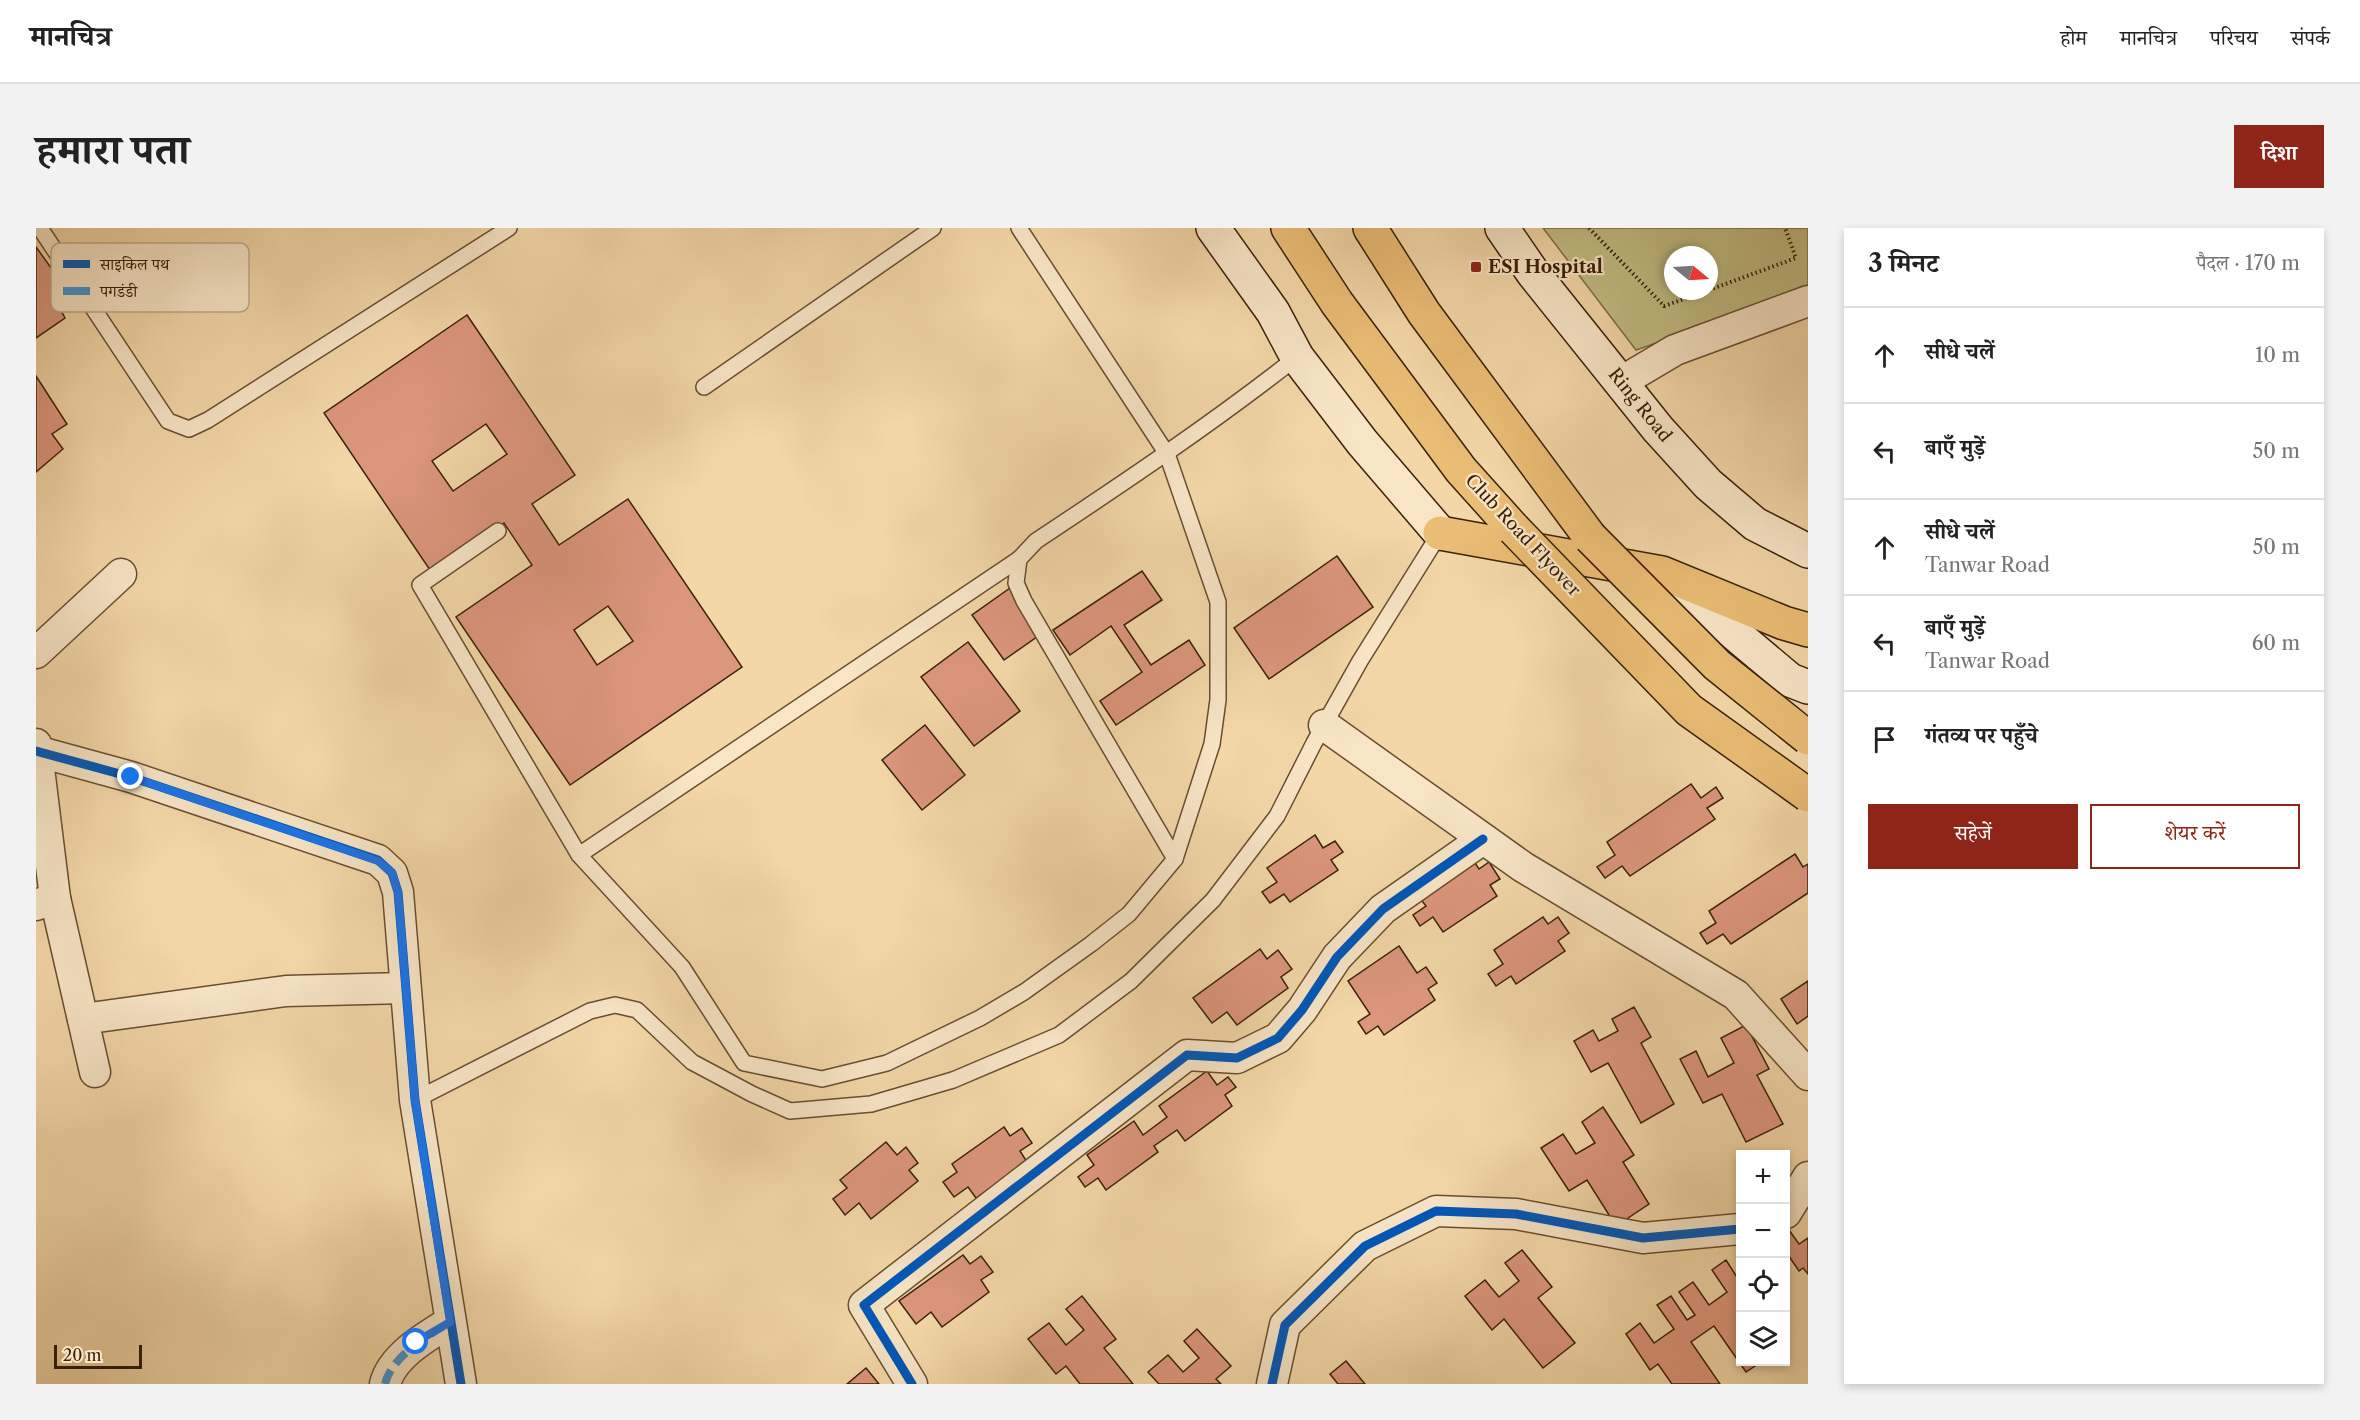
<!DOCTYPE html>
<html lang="hi">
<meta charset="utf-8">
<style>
:root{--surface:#fff;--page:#f2f2f2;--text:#222;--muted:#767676;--line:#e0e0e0;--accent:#8f2418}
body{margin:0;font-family:"Libre Caslon Text","Noto Serif Devanagari",serif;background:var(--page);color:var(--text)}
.controls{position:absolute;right:18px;bottom:18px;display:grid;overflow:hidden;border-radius:0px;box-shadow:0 3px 9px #0003}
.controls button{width:54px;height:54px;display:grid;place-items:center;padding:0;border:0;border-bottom:2px solid var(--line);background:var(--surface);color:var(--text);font:30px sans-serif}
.compass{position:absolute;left:1628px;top:18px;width:54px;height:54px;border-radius:50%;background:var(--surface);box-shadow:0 3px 9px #0003;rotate:108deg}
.scale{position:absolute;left:18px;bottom:15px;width:88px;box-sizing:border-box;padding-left:6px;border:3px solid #3a210a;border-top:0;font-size:16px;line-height:21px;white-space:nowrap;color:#3a210a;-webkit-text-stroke:4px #f7e5c6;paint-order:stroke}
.stop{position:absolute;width:18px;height:18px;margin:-14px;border:4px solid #1a73e8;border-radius:50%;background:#fff}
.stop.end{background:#1a73e8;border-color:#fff;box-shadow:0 2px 6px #0008}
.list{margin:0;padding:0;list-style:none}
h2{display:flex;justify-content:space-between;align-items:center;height:78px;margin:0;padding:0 24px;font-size:26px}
h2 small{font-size:20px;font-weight:400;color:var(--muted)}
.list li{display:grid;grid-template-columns:39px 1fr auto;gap:18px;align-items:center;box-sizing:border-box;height:96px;padding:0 24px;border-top:2px solid var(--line)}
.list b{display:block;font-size:22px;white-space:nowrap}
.list p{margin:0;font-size:20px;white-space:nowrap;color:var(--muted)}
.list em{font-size:20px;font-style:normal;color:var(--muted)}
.actions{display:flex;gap:12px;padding:18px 24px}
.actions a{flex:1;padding:14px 0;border:2px solid var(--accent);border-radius:0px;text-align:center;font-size:21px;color:var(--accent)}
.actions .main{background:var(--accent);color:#fff}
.icon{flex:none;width:33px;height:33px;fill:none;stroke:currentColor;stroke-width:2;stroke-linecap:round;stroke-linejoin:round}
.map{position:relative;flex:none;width:1772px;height:1156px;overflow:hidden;border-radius:0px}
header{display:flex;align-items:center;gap:36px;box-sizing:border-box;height:84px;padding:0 30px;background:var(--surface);border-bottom:2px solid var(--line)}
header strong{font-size:28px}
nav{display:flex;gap:33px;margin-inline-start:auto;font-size:21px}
.intro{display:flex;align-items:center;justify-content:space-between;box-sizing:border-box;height:144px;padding:0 36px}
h1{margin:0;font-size:42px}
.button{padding:15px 27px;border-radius:0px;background:var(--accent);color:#fff;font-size:21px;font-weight:700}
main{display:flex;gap:36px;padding:0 36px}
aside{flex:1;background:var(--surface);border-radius:0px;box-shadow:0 3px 9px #0003}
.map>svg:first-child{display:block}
.park{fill:#c1bd83;stroke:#7e6f46;stroke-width:1.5;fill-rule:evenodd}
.building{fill:#dc967c;stroke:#3a210a;stroke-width:1.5;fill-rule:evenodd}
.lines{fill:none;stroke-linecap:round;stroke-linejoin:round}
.lane-casing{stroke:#684e31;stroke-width:18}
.street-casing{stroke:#684e31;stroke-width:33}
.secondary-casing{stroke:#3a210a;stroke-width:36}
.primary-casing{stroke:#3a210a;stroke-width:36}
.path{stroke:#3a210a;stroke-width:4;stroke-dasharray:1.5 3;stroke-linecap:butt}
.lane{stroke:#f7e5c6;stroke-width:15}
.street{stroke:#f7e5c6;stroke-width:30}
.secondary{stroke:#f7e5c6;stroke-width:33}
.primary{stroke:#eabc74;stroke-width:33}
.primary-bridge-casing{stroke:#3a210a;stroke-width:36;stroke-linecap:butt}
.primary-bridge{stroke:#eabc74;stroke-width:33}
.quiet{stroke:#3e95d2;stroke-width:8;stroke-dasharray:15 8;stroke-linecap:butt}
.cycleway-casing{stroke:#f7e5c6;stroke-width:13}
.cycleway{stroke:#0057b8;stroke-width:9}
.route{stroke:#1a73e8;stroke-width:8}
.poi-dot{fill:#8f2418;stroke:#f7e5c6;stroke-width:2}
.labels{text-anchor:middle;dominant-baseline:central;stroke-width:4.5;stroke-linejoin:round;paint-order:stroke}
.poi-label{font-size:18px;font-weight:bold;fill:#3a210a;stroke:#f7e5c6;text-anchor:start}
.street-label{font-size:18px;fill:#3a210a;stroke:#f7e5c6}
.key{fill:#f7e5c6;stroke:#beaa8e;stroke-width:1.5}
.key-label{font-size:16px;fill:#3a210a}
</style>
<header>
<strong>मानचित्र</strong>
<nav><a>होम</a><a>मानचित्र</a><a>परिचय</a><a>संपर्क</a></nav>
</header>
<div class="intro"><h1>हमारा पता</h1><a class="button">दिशा</a></div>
<main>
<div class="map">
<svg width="1772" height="1156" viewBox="0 0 1772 1156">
<rect width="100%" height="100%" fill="#f3d7a7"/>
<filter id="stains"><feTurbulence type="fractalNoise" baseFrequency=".00333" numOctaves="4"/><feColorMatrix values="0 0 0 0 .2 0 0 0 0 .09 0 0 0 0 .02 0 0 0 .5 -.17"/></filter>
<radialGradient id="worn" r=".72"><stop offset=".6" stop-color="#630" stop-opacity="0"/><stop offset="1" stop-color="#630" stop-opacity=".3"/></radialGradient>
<!-- park -->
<path class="park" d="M 1507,0 L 1772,0 L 1772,62 L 1600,122 ZM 1637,27 L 1673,27 L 1673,63 L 1637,63 Z"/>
<!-- building -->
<g class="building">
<polygon points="0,19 34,66 21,75 29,90 0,110"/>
<path d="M 431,87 L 539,247 L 496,276 L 523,317 L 592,271 L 706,439 L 534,557 L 420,389 L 496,337 L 468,295 L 396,345 L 288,185 ZM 450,196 L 471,226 L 417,263 L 396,233 ZM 572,378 L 597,413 L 561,437 L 538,402 Z"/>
<polygon points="0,148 31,196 16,206 27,221 0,244"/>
<polygon points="1301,328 1337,379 1233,451 1198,400"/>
<polygon points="1106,343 1126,372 1088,397 1115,437 1153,412 1169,437 1080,497 1064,473 1106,444 1075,398 1034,427 1017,402"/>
<polygon points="974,360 1005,406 968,432 936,387"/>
<polygon points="932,414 984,483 938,518 885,449"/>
<polygon points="889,497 929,547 886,582 846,532"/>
<polygon points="1655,556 1665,570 1680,559 1687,570 1671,580 1679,591 1594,648 1586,638 1569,650 1561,639 1579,627 1571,614"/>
<polygon points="1279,607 1287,620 1299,613 1307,624 1295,632 1302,642 1254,674 1248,666 1234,675 1226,664 1241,654 1231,640"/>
<polygon points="1759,626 1767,639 1772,636 1772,665 1695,716 1687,706 1671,716 1664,705 1680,695 1673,683"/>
<polygon points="1437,632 1443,641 1453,634 1464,651 1454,657 1461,668 1407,704 1397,689 1384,698 1377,687 1390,678 1383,669"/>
<polygon points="1507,689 1512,696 1522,689 1533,705 1522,713 1529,723 1480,756 1475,748 1460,758 1452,746 1467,736 1458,722"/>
<polygon points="1363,718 1381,745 1390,739 1401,755 1392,761 1399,772 1348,807 1342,798 1330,806 1322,794 1334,786 1312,753"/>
<polygon points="1224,721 1231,731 1242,722 1256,741 1245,749 1252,760 1201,797 1191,784 1176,795 1157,770"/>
<polygon points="1772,753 1772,788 1761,796 1745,771"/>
<polygon points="1598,779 1615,809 1605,815 1638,876 1605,895 1572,835 1555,844 1538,813 1557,802 1563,813 1582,803 1576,791"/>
<polygon points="1710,797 1733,841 1721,847 1747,896 1710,914 1686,866 1667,875 1644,831 1660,823 1672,849 1698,835 1685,810"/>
<polygon points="1171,843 1181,857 1192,849 1200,859 1189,867 1196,878 1149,913 1141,902 1118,918 1122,924 1070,962 1062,950 1049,959 1042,949 1058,937 1051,927 1098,893 1107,907 1131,889 1123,878"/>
<polygon points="1567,879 1598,927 1587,934 1613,976 1580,998 1551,952 1533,963 1505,920 1527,906 1540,926 1559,915 1546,894"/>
<polygon points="968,899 974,908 986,900 996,915 984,923 991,934 940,970 932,959 918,969 907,954 921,944 916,936"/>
<polygon points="850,914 861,927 870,919 882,935 873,942 882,953 835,991 823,975 809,987 797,971 811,960 804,952"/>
<polygon points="1753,1002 1763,1016 1772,1010 1772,1046 1767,1040 1763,1043 1750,1024 1750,1004"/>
<polygon points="1486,1022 1516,1059 1502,1070 1539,1115 1507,1140 1468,1091 1456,1102 1429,1068 1449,1052 1463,1069 1483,1053 1469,1035"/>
<polygon points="927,1027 934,1036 945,1028 957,1044 945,1052 953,1064 906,1099 895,1084 880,1096 863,1073"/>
<polygon points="1690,1032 1704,1054 1704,1134 1725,1134 1710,1144 1678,1098 1655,1114 1684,1156 1636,1156 1622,1136 1614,1142 1590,1106 1604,1095 1618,1115 1638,1101 1621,1077 1635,1068 1651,1092 1659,1087 1643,1064 1657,1054 1673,1077 1691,1064 1676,1042"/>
<polygon points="1046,1068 1080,1111 1068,1120 1097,1156 1044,1156 1030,1138 1020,1146 992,1111 1013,1095 1030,1117 1048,1102 1030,1081"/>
<polygon points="1161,1101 1195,1138 1180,1151 1185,1156 1123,1156 1112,1144 1132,1127 1147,1144 1163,1130 1148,1113"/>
<polygon points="1310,1133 1329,1156 1302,1156 1294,1146"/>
<polygon points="830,1140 843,1156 811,1156"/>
</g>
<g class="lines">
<!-- lane casing -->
<g class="lane-casing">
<g id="lane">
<polyline points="4,0 132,193 153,201 172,192 473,0"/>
<polyline points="668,159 897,0"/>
<polyline points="462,303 384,357 543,627 646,739 708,835 786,851 851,835 944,790 988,764 1055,716 1093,686 1139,631 1176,516 1182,472 1182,374 1131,226 983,0"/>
<polyline points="543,627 983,331"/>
<path d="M 1139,631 L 988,373 L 980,355 L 983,331 L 1000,313 C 1089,254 1177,195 1261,129"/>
<polyline points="379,872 554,783 579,777 601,782 656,834 716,866 754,883 835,876 917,852 1023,807 1095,753 1177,672 1241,588 1278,515 1324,433 1404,305"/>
</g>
</g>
<!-- street casing -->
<g class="street-casing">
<g id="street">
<polyline points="1585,154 1639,122 1772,73"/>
<polyline points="0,425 85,346"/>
<polyline points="1288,497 1487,639 1700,767 1772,847"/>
<polyline points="0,516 19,670 0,677"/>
<polyline points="0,523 95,549 342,632 356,645 362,664 379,872 425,1156"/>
<polyline points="19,670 59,844"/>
<polyline points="47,791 250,763 369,760"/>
<polyline points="1750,985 1772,949"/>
<path d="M 349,1156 C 356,1128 391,1108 414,1094"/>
<polyline points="876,1156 828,1077 1151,827 1201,830 1242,810 1266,782 1301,729 1347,681 1447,611"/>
<polyline points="1236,1156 1249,1097 1329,1018 1400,983 1480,986 1607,1010 1704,1001"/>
</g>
</g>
<!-- secondary casing -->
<g class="secondary-casing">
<g id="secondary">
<polyline points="1177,0 1237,84 1261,129 1326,214 1404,305"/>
<polyline points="1466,0 1497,45 1622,201 1672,256 1719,296 1772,323"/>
<polyline points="1635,352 1754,452 1772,459"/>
</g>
</g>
<!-- primary casing -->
<g class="primary-casing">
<g id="primary">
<polyline points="1252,0 1301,75 1425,242 1478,301"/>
<polyline points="1334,0 1388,85 1554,309"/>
<polyline points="1404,305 1626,345 1748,395 1772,402"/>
</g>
</g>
<!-- path -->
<g class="path">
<polyline points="1553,0 1628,78 1670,63"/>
<polyline points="1673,62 1760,30 1749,0"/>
</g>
<!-- lane -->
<use href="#lane" class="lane"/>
<!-- street -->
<use href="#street" class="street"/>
<!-- secondary -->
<use href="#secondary" class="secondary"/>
<!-- primary -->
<use href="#primary" class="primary"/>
<!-- primary-bridge casing -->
<g class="primary-bridge-casing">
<g id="primary-bridge">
<polyline points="1478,301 1653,482 1772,567"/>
<polyline points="1554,309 1681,437 1772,510"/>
</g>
</g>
<!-- primary-bridge -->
<use href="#primary-bridge" class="primary-bridge"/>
<!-- quiet -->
<path class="quiet" d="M 349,1156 C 356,1128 391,1108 414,1094"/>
<!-- cycleway casing -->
<g class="cycleway-casing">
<g id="cycleway">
<polyline points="0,523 95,549 342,632 356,645 362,664 379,872 425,1156"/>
<polyline points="876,1156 828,1077 1151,827 1201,830 1242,810 1266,782 1301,729 1347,681 1447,611"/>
<polyline points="1236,1156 1249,1097 1329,1018 1400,983 1480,986 1607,1010 1704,1001"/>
</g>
</g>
<!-- cycleway -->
<use href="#cycleway" class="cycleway"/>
</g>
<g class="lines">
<!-- route -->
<polyline class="route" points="95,549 342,633 356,645 362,664 379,872 414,1094 380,1114"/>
</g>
<!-- markers -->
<rect class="poi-dot" x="1434" y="33" width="12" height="12" rx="3"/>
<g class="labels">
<!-- poi labels -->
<g class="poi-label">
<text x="1452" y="39">ESI Hospital</text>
</g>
<!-- street labels -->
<g class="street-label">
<text transform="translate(1604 177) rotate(51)">Ring Road</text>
<text transform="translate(1487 307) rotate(47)">Club Road Flyover</text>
</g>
</g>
<!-- legend -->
<rect x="15" y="15" width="198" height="69" rx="9" class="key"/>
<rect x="27" y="32" width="27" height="8" fill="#0057b8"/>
<rect x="27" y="59" width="27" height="8" fill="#3e95d2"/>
<g class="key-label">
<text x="64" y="42">साइकिल पथ</text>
<text x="64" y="69">पगडंडी</text>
</g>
<rect width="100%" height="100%" filter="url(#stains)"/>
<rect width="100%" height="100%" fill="url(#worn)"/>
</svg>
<div class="controls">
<button>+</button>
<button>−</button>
<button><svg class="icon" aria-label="locate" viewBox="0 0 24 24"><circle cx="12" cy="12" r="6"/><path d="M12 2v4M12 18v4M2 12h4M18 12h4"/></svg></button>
<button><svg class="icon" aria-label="layers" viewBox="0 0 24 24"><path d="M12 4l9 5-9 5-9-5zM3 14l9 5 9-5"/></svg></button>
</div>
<svg class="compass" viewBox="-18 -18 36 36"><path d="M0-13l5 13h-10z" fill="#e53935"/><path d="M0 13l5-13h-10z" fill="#767676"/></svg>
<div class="scale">20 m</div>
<div class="stop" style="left:380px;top:1114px"></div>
<div class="stop end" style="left:95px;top:549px"></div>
</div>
<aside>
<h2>3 मिनट<small>पैदल · 170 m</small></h2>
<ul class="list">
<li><svg class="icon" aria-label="ahead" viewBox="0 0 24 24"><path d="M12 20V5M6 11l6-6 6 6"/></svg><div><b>सीधे चलें</b></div><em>10 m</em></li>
<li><svg class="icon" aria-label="left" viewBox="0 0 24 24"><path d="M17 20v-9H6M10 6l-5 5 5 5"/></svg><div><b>बाएँ मुड़ें</b></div><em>50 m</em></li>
<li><svg class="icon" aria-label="ahead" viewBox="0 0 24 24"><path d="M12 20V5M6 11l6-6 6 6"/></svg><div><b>सीधे चलें</b><p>Tanwar Road</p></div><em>50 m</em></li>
<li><svg class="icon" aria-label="left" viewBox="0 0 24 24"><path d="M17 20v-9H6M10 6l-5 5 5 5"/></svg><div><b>बाएँ मुड़ें</b><p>Tanwar Road</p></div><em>60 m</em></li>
<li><svg class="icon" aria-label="arrive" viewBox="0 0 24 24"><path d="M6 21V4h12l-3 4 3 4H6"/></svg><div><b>गंतव्य पर पहुँचे</b></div></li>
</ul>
<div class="actions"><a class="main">सहेजें</a><a>शेयर करें</a></div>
</aside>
</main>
